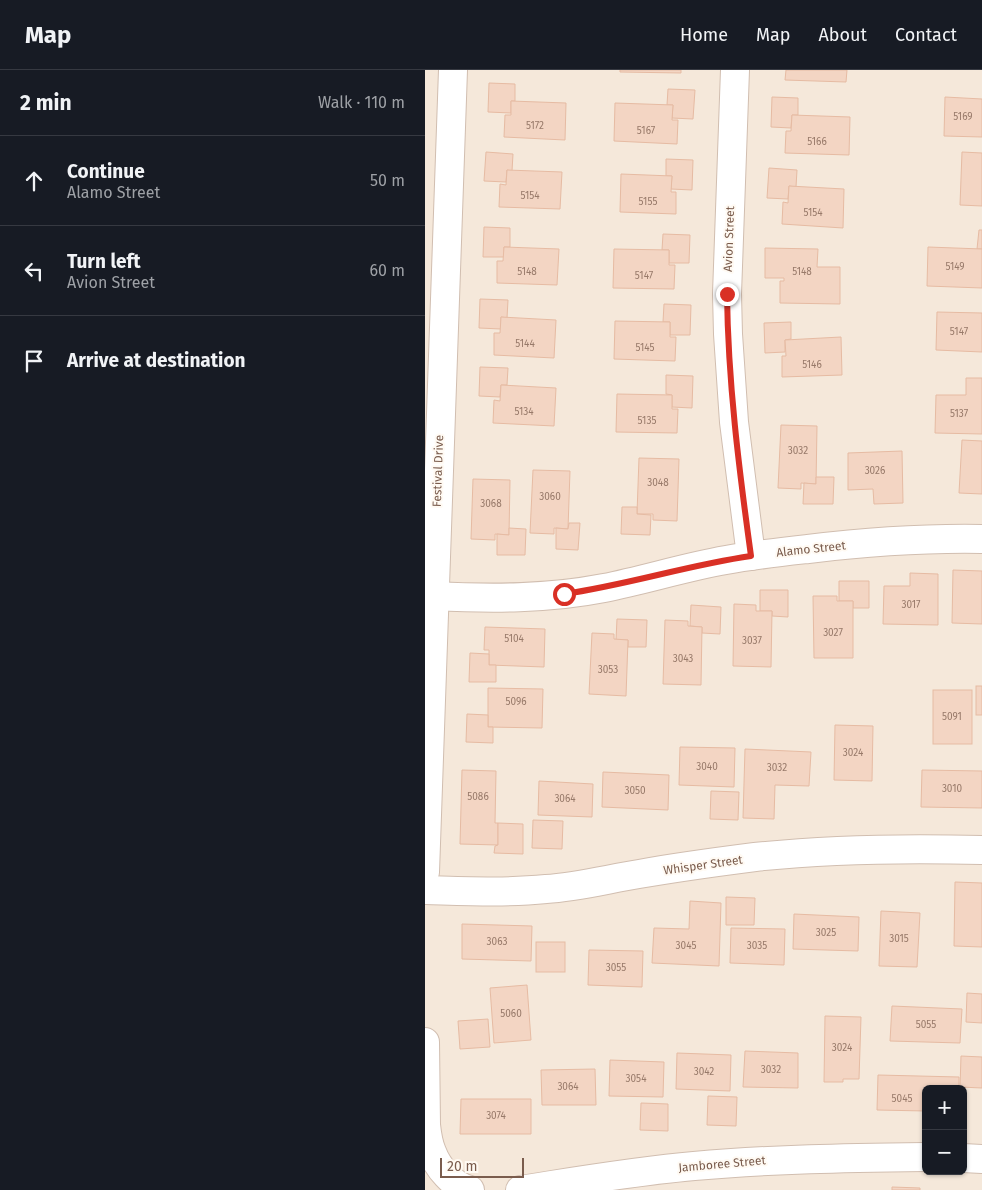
<!DOCTYPE html>
<meta charset="utf-8">
<style>
:root{--surface:#171b24;--page:#20242c;--text:#f1f3f6;--muted:#9ea1a6;--line:#363941}
body{margin:0;font-family:"Fira Sans",sans-serif;background:var(--page);color:var(--text)}
.controls{position:absolute;right:15px;bottom:15px;display:grid;overflow:hidden;border-radius:8px;box-shadow:0 1px 4px #0004}
.controls button{width:45px;height:45px;display:grid;place-items:center;padding:0;border:0;border-bottom:1px solid var(--line);background:var(--surface);color:var(--text);font:25px sans-serif}
.scale{position:absolute;left:15px;bottom:12px;width:84px;box-sizing:border-box;padding-left:5px;border:2px solid #7a5c4d;border-top:0;font-size:14px;line-height:18px;white-space:nowrap;color:#7a5c4d;-webkit-text-stroke:4px #fffaf3;paint-order:stroke}
.stop{position:absolute;width:15px;height:15px;margin:-11px;border:4px solid #d93025;border-radius:50%;background:#fff}
.stop.end{background:#d93025;border-color:#fff;box-shadow:0 1px 5px #0008}
.list{margin:0;padding:0;list-style:none}
h2{display:flex;justify-content:space-between;align-items:center;height:65px;margin:0;padding:0 20px;font-size:21px}
h2 small{font-size:16px;font-weight:400;color:var(--muted)}
.list li{display:grid;grid-template-columns:32px 1fr auto;gap:15px;align-items:center;box-sizing:border-box;height:90px;padding:0 20px;border-top:1px solid var(--line)}
.list b{display:block;font-size:19px;white-space:nowrap}
.list p{margin:0;font-size:16px;white-space:nowrap;color:var(--muted)}
.list em{font-size:16px;font-style:normal;color:var(--muted)}
.icon{flex:none;width:28px;height:28px;fill:none;stroke:currentColor;stroke-width:2;stroke-linecap:round;stroke-linejoin:round}
.map{position:relative;flex:none;width:557px;height:1120px;overflow:hidden}
header{display:flex;align-items:center;gap:30px;box-sizing:border-box;height:70px;padding:0 25px;background:var(--surface);border-bottom:1px solid var(--line)}
header strong{font-size:24px}
nav{display:flex;gap:28px;margin-inline-start:auto;font-size:18px}
main{display:flex}
aside{flex:1;background:var(--surface)}
.map>svg:first-child{display:block}
.residential{fill:#f5e8da;fill-rule:evenodd}
.building{fill:#f3d5c3;stroke:#e6bba3}
.lines{fill:none;stroke-linecap:round;stroke-linejoin:round}
.minor-casing{stroke:#d1beb0;stroke-width:30}
.minor{stroke:#fff;stroke-width:28}
.route{stroke:#d93025;stroke-width:6}
.labels{text-anchor:middle;dominant-baseline:central;stroke-width:4;stroke-linejoin:round;paint-order:stroke}
.number-label{font-size:10px;fill:#987a6a}
.street-label{font-size:12px;fill:#7a5c4d;stroke:#fffaf3}
</style>
<header>
<strong>Map</strong>
<nav><a>Home</a><a>Map</a><a>About</a><a>Contact</a></nav>
</header>
<main>
<aside>
<h2>2 min<small>Walk · 110 m</small></h2>
<ul class="list">
<li><svg class="icon" aria-label="ahead" viewBox="0 0 24 24"><path d="M12 20V5M6 11l6-6 6 6"/></svg><div><b>Continue</b><p>Alamo Street</p></div><em>50 m</em></li>
<li><svg class="icon" aria-label="left" viewBox="0 0 24 24"><path d="M17 20v-9H6M10 6l-5 5 5 5"/></svg><div><b>Turn left</b><p>Avion Street</p></div><em>60 m</em></li>
<li><svg class="icon" aria-label="arrive" viewBox="0 0 24 24"><path d="M6 21V4h12l-3 4 3 4H6"/></svg><div><b>Arrive at destination</b></div></li>
</ul>
</aside>
<div class="map">
<svg width="557" height="1120" viewBox="0 0 557 1120">
<rect width="100%" height="100%" fill="#fdf6ec"/>
<!-- residential -->
<path class="residential" d="M 0,0 L 557,0 L 557,1120 L 0,1120 ZM 501,1019 L 538,1019 L 538,1101 L 501,1101 Z"/>
<!-- building -->
<g class="building">
<polygon points="195,0 256,0 256,3 195,2"/>
<polygon points="361,0 422,0 421,12 360,10"/>
<polygon points="64,13 90,14 90,31 86,31 86,43 63,42"/>
<polygon points="243,19 270,20 268,49 247,48 248,35 242,35"/>
<polygon points="347,27 373,28 373,45 367,45 366,58 346,57"/>
<polygon points="520,27 557,29 557,67 519,66"/>
<polygon points="86,31 141,33 140,70 79,67 80,45 86,45"/>
<polygon points="190,33 248,35 247,50 253,50 252,74 189,71"/>
<polygon points="367,45 425,47 424,85 360,83 361,61 366,61"/>
<polygon points="61,82 88,84 87,101 82,100 81,112 59,111"/>
<polygon points="537,82 557,83 557,136 535,135"/>
<polygon points="241,89 268,90 267,120 246,119 247,106 241,106"/>
<polygon points="344,98 372,100 371,117 364,116 363,129 342,128"/>
<polygon points="82,100 137,102 135,139 74,137 75,114 81,115"/>
<polygon points="196,104 247,106 246,122 251,122 251,144 195,142"/>
<polygon points="364,116 419,119 418,158 357,154 358,132 363,133"/>
<polygon points="59,157 85,158 85,177 79,177 79,187 58,187"/>
<polygon points="554,160 557,160 557,179 552,179"/>
<polygon points="238,164 265,165 264,193 244,193 244,180 237,180"/>
<polygon points="79,177 134,179 132,215 72,213 72,191 78,191"/>
<polygon points="503,177 557,179 557,218 502,216"/>
<polygon points="340,178 393,179 392,197 415,197 415,234 355,233 355,211 359,211 359,208 340,208"/>
<polygon points="189,179 244,180 244,195 250,195 249,219 188,218"/>
<polygon points="55,229 83,230 82,248 76,247 76,259 54,258"/>
<polygon points="239,234 266,235 265,265 245,265 245,252 238,252"/>
<polygon points="512,242 557,243 557,282 511,280"/>
<polygon points="76,247 131,250 129,288 69,285 69,263 75,263"/>
<polygon points="190,251 245,252 245,267 251,267 250,291 189,289"/>
<polygon points="366,252 366,269 360,270 360,282 340,283 339,253"/>
<polygon points="416,267 417,305 357,307 357,286 361,286 360,270"/>
<polygon points="55,297 83,298 82,315 76,315 75,327 54,326"/>
<polygon points="241,305 268,306 267,338 247,337 247,325 241,324"/>
<polygon points="541,308 557,308 557,364 510,363 511,325 541,325"/>
<polygon points="76,315 131,318 129,356 68,353 69,330 75,331"/>
<polygon points="192,324 247,325 247,339 253,339 252,363 191,362"/>
<polygon points="356,355 392,356 391,414 376,413 376,419 353,418"/>
<polygon points="537,370 557,371 557,424 534,423"/>
<polygon points="477,381 478,433 449,434 448,419 423,420 423,383"/>
<polygon points="214,388 254,389 252,451 228,450 228,444 212,444"/>
<polygon points="108,400 145,401 143,459 129,458 129,464 105,463"/>
<polygon points="391,407 409,407 408,434 378,434 379,413 391,414"/>
<polygon points="48,409 85,410 84,465 70,464 70,470 46,469"/>
<polygon points="197,437 212,437 212,444 226,445 225,465 196,464"/>
<polygon points="144,453 155,453 153,480 131,479 131,458 143,459"/>
<polygon points="84,458 101,459 100,485 72,485 72,464 84,465"/>
<polygon points="528,500 557,501 557,554 527,553"/>
<polygon points="485,503 513,504 513,555 458,554 459,516 485,516"/>
<polygon points="414,511 444,511 444,538 428,538 428,531 414,531"/>
<polygon points="335,520 363,520 363,547 347,546 347,541 335,541"/>
<polygon points="388,526 412,526 412,531 428,531 428,588 389,588"/>
<polygon points="309,534 331,535 331,541 347,541 346,597 308,596"/>
<polygon points="266,535 296,537 295,564 277,563 277,557 265,556"/>
<polygon points="192,549 222,550 221,577 203,577 203,570 191,570"/>
<polygon points="240,550 263,551 263,556 277,557 276,615 238,614"/>
<polygon points="60,557 120,559 119,597 64,595 64,580 59,580"/>
<polygon points="167,563 189,564 189,569 203,570 201,626 164,624"/>
<polygon points="45,583 64,584 64,595 71,595 71,612 44,612"/>
<rect x="551" y="616" width="6" height="29"/>
<polygon points="63,618 118,619 117,658 63,657"/>
<rect x="508" y="620" width="39" height="54"/>
<polygon points="42,644 63,645 63,657 68,657 68,673 41,672"/>
<polygon points="410,655 448,656 447,711 409,710"/>
<polygon points="255,677 310,678 309,717 254,715"/>
<polygon points="320,679 386,682 384,716 350,715 349,749 318,748"/>
<polygon points="37,700 71,701 70,753 73,753 73,775 35,774"/>
<polygon points="497,700 557,701 557,738 496,737"/>
<polygon points="178,702 244,705 243,740 177,737"/>
<polygon points="114,711 168,714 167,747 113,745"/>
<polygon points="286,721 314,722 313,750 285,749"/>
<polygon points="108,750 138,751 137,779 107,778"/>
<polygon points="73,753 98,754 98,784 69,783 70,776 73,775"/>
<polygon points="530,812 557,813 557,877 529,876"/>
<polygon points="301,827 330,828 329,855 301,855"/>
<polygon points="265,831 296,833 294,896 227,893 229,858 264,859"/>
<polygon points="456,841 495,843 492,897 454,896"/>
<polygon points="369,844 434,847 433,881 368,879"/>
<polygon points="37,854 107,856 106,891 37,889"/>
<polygon points="306,858 360,859 359,895 305,893"/>
<rect x="111" y="872" width="29" height="30"/>
<polygon points="164,880 218,881 217,917 163,915"/>
<polygon points="102,915 106,970 69,973 65,918"/>
<polygon points="542,923 557,924 557,953 541,952"/>
<polygon points="467,936 537,939 535,973 465,971"/>
<polygon points="400,946 436,947 434,1009 418,1009 418,1012 399,1012"/>
<polygon points="63,949 65,977 35,979 33,951"/>
<polygon points="320,981 373,983 373,1018 318,1017"/>
<polygon points="252,983 306,985 305,1021 251,1019"/>
<polygon points="536,986 557,987 557,1018 535,1017"/>
<polygon points="185,990 239,992 238,1027 184,1026"/>
<polygon points="170,999 171,1035 117,1035 116,1000"/>
<polygon points="453,1005 534,1007 534,1019 501,1019 501,1041 452,1040"/>
<polygon points="283,1026 312,1027 311,1056 282,1055"/>
<polygon points="36,1029 106,1029 106,1064 35,1064"/>
<polygon points="216,1033 243,1034 243,1061 215,1060"/>
<polygon points="467,1117 495,1118 495,1120 467,1120"/>
</g>
<g class="lines">
<!-- minor casing -->
<g class="minor-casing">
<g id="minor">
<polyline points="310,0 302,224 303,264 309,352 326,486"/>
<path d="M 9,526 C 66,529 123,529 179,518 C 220,510 260,497 301,490 C 328,485 356,482 383,479 C 441,472 499,468 557,469"/>
<polyline points="0,802 28,0"/>
<path d="M 0,820 C 40,821 81,823 121,819 C 152,817 183,809 214,804 C 253,797 291,792 330,787 C 405,779 482,778 557,780"/>
<path d="M 0,972 L 1,1055 C 2,1064 3,1073 7,1082 C 13,1098 28,1116 45,1120"/>
<polyline points="538,1088 557,1089"/>
<path d="M 95,1120 C 153,1111 211,1101 269,1096 C 346,1089 423,1088 501,1087"/>
</g>
</g>
<!-- minor -->
<use href="#minor" class="minor"/>
</g>
<g class="lines">
<!-- route -->
<path class="route" d="M 139,524 C 202,515 263,495 326,486 C 314,399 303,312 302,224"/>
</g>
<g class="labels">
<!-- number labels -->
<g class="number-label">
<text x="538" y="47">5169</text>
<text x="110" y="56">5172</text>
<text x="221" y="61">5167</text>
<text x="392" y="72">5166</text>
<text x="105" y="126">5154</text>
<text x="223" y="132">5155</text>
<text x="388" y="143">5154</text>
<text x="530" y="197">5149</text>
<text x="102" y="202">5148</text>
<text x="377" y="202">5148</text>
<text x="219" y="206">5147</text>
<text x="534" y="262">5147</text>
<text x="100" y="274">5144</text>
<text x="220" y="278">5145</text>
<text x="387" y="295">5146</text>
<text x="99" y="342">5134</text>
<text x="534" y="344">5137</text>
<text x="222" y="351">5135</text>
<text x="373" y="381">3032</text>
<text x="450" y="401">3026</text>
<text x="233" y="413">3048</text>
<text x="125" y="427">3060</text>
<text x="66" y="434">3068</text>
<text x="486" y="535">3017</text>
<text x="408" y="563">3027</text>
<text x="89" y="569">5104</text>
<text x="327" y="571">3037</text>
<text x="258" y="589">3043</text>
<text x="183" y="600">3053</text>
<text x="91" y="632">5096</text>
<text x="527" y="647">5091</text>
<text x="428" y="683">3024</text>
<text x="282" y="697">3040</text>
<text x="352" y="698">3032</text>
<text x="527" y="719">3010</text>
<text x="210" y="721">3050</text>
<text x="53" y="727">5086</text>
<text x="140" y="729">3064</text>
<text x="401" y="863">3025</text>
<text x="474" y="869">3015</text>
<text x="72" y="872">3063</text>
<text x="261" y="876">3045</text>
<text x="332" y="876">3035</text>
<text x="191" y="898">3055</text>
<text x="86" y="944">5060</text>
<text x="501" y="955">5055</text>
<text x="417" y="978">3024</text>
<text x="346" y="1000">3032</text>
<text x="279" y="1002">3042</text>
<text x="211" y="1009">3054</text>
<text x="143" y="1017">3064</text>
<text x="477" y="1029">5045</text>
<text x="71" y="1046">3074</text>
</g>
<!-- street labels -->
<g class="street-label">
<text transform="translate(304 169) rotate(-88)">Avion Street</text>
<text transform="translate(13 401) rotate(-88)">Festival Drive</text>
<text transform="translate(386 479) rotate(-6)">Alamo Street</text>
<text transform="translate(278 795) rotate(-8)">Whisper Street</text>
<text transform="translate(297 1094) rotate(-5)">Jamboree Street</text>
</g>
</g>
</svg>
<div class="controls">
<button>+</button>
<button>−</button>
</div>
<div class="scale">20 m</div>
<div class="stop" style="left:139px;top:524px"></div>
<div class="stop end" style="left:302px;top:224px"></div>
</div>
</main>
